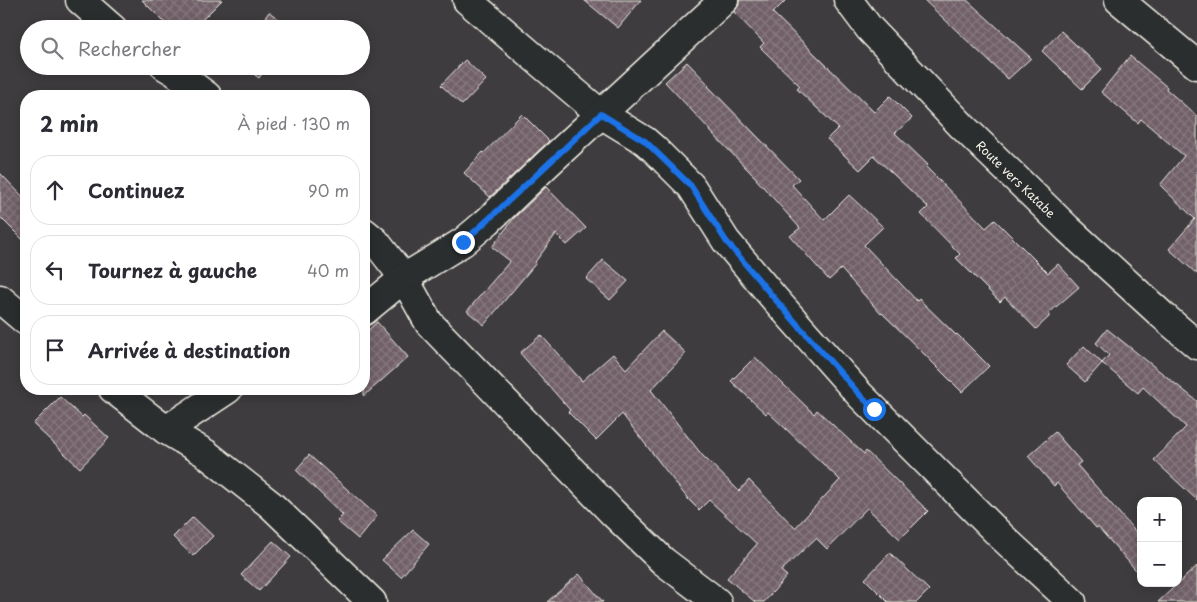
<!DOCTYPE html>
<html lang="fr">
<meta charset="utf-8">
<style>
:root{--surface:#fff;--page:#f7f7f7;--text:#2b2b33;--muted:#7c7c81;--line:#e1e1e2}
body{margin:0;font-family:"Playpen Sans",sans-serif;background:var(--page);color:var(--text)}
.controls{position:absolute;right:15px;bottom:15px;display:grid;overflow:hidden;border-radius:10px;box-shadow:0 2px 12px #0003}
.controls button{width:45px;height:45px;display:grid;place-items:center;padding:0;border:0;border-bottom:1px solid var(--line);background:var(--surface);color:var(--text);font:25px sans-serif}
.stop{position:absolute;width:15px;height:15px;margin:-11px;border:4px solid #1a73e8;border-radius:50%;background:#fff}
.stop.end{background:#1a73e8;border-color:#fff;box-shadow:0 1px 5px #0008}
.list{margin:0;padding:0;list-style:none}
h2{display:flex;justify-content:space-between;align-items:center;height:65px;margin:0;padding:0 20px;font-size:21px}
h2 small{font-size:16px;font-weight:400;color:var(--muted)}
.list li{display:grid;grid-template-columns:32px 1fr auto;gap:15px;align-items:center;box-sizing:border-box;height:70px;margin:0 10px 10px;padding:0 10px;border:1px solid var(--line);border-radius:20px}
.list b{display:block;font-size:19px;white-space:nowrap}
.list em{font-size:16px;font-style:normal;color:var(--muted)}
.icon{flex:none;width:28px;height:28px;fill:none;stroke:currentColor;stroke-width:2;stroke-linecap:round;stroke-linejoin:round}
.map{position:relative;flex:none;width:1197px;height:602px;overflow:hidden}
.search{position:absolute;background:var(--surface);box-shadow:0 2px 12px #0003;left:20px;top:20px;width:350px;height:55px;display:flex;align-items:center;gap:12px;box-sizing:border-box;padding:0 18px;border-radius:28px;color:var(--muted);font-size:19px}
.panel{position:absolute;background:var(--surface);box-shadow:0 2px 12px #0003;left:20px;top:90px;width:350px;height:305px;border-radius:20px}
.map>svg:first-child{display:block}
.building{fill:url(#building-cross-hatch);stroke:#f4f1e8}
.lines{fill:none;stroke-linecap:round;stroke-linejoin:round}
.minor-casing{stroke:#f4f1e8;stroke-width:31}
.tertiary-casing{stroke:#f4f1e8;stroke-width:31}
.minor{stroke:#2a2d2e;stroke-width:28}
.tertiary{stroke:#2a2d2e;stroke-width:28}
.route{stroke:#1a73e8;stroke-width:6}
.labels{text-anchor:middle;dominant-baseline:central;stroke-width:4;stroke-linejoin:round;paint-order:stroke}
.street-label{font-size:12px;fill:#f4f1e8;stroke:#2a2d2e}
</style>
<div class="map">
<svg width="1197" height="602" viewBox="0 0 1197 602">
<defs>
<pattern id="building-cross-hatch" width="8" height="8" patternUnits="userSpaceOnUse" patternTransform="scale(1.25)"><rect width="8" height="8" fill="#716068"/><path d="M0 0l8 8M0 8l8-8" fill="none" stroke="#86777e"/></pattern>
</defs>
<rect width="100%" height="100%" fill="#3f3c3f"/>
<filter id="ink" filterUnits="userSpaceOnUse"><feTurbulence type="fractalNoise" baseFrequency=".02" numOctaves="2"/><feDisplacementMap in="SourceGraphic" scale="10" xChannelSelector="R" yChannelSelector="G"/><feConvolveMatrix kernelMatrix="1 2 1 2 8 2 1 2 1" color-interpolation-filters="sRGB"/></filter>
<g filter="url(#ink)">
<!-- building -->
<g class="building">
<polygon points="142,0 222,0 193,29 171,29"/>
<polygon points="584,0 641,0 618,28"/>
<polygon points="739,0 786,0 773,13 874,112 890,96 912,118 895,133 928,165 926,167 986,228 995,220 1048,273 1058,264 1079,287 1049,313 1049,317 1036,329 1005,297 1000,302 956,258 960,254 921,214 928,207 874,156 860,170 827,139 838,128 797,89 800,86 760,47 764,43 734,12 739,5"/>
<polygon points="924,0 967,0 1031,58 1008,79"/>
<polygon points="269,12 293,29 257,29"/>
<polygon points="1061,31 1102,69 1082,89 1042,51"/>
<polygon points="1130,56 1167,87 1166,89 1197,116 1197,274 1169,249 1195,219 1160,185 1184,156 1141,119 1138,123 1101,92"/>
<polygon points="465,60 486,80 462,105 441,85"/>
<polygon points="687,62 709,85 708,86 799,179 792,185 824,220 849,195 883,227 864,245 917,301 919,299 956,335 957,334 989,366 962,392 922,352 882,313 881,314 841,269 829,280 790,236 800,228 756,179 757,179 710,131 711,131 665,82"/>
<polygon points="243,66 267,66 259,78"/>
<polygon points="522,114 549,141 490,197 464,173 483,152 484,153"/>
<polygon points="0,173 26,200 26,243 0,217"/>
<polygon points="546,187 586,228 567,245 556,234 535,262 536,263 484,325 467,311 510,261 492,247 514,218"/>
<polygon points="603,260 628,281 610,300 586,279"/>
<polygon points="377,322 408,357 364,396 364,334"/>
<polygon points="1107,329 1197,401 1197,500 1154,460 1186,427 1143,387 1138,393 1102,363 1109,355 1096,343"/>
<polygon points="662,331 686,353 651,390 702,455 739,491 749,480 795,528 840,480 768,412 766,414 731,381 755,357 814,414 817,410 864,454 866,451 928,511 900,539 867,508 827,549 816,538 781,571 787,576 764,602 755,602 727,578 757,544 709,500 699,510 688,499 622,414 596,440 568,412 570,410 520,353 541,335 582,381 613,354 626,369"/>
<polygon points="1084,346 1102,363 1085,382 1066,365"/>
<polygon points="60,397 82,417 84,415 109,438 80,468 33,424"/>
<polygon points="1055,432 1081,462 1077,465 1141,538 1141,576 1098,527 1096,528 1057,483 1054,486 1028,456"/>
<polygon points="309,455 377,516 358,539 337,521 343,515 296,470"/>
<polygon points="193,517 213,536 193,556 173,537"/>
<polygon points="413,530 429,544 401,577 382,560"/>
<polygon points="273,541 291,557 259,591 241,575"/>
<polygon points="890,553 929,590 917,602 888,602 865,579"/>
<polygon points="1197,566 1197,602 1158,602"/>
<polygon points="579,574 603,602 547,602"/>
</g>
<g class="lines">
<!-- minor casing -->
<g class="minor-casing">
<g id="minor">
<polyline points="80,0 113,29"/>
<polyline points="467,0 544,66 601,114 645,141 653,148 691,186 726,241 774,298 860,395 1001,536 1072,602"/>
<polyline points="1119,0 1197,65"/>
<polyline points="165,66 175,72 207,96"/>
<polyline points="364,232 375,241 404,278 429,323 613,513 663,561 717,602"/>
<polyline points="0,299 26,321"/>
<polyline points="364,311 404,278 463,242 488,221 546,165 724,0"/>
<polyline points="113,389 166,430 205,453 271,505 372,602"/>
<polyline points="166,430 228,389"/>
</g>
</g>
<!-- tertiary casing -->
<g class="tertiary-casing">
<polyline id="tertiary" points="848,0 869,28 962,126 1068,229 1162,315 1197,345"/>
</g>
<!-- minor -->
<use href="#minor" class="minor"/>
<!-- tertiary -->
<use href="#tertiary" class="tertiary"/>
</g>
</g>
<g class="lines" filter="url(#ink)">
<!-- route -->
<path class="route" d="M 463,242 C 510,201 555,157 601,114 L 645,141 L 691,186 L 726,241 L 774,298 L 860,395 L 874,409"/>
</g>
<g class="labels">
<!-- street labels -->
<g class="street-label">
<text transform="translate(1016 179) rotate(44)">Route vers Katabe</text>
</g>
</g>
</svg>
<div class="controls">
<button>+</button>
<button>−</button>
</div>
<div class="stop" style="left:874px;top:409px"></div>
<div class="stop end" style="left:463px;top:242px"></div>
<div class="search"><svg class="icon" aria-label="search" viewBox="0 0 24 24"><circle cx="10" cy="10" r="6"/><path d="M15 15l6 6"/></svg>Rechercher</div>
<section class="panel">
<h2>2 min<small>À pied · 130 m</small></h2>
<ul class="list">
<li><svg class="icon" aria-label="ahead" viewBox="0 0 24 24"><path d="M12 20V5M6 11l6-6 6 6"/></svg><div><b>Continuez</b></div><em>90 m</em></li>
<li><svg class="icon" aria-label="left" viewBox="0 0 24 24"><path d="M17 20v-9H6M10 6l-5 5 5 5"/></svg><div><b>Tournez à gauche</b></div><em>40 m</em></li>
<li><svg class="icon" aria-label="arrive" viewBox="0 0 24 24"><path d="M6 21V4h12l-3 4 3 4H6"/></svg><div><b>Arrivée à destination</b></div></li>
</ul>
</section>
</div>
